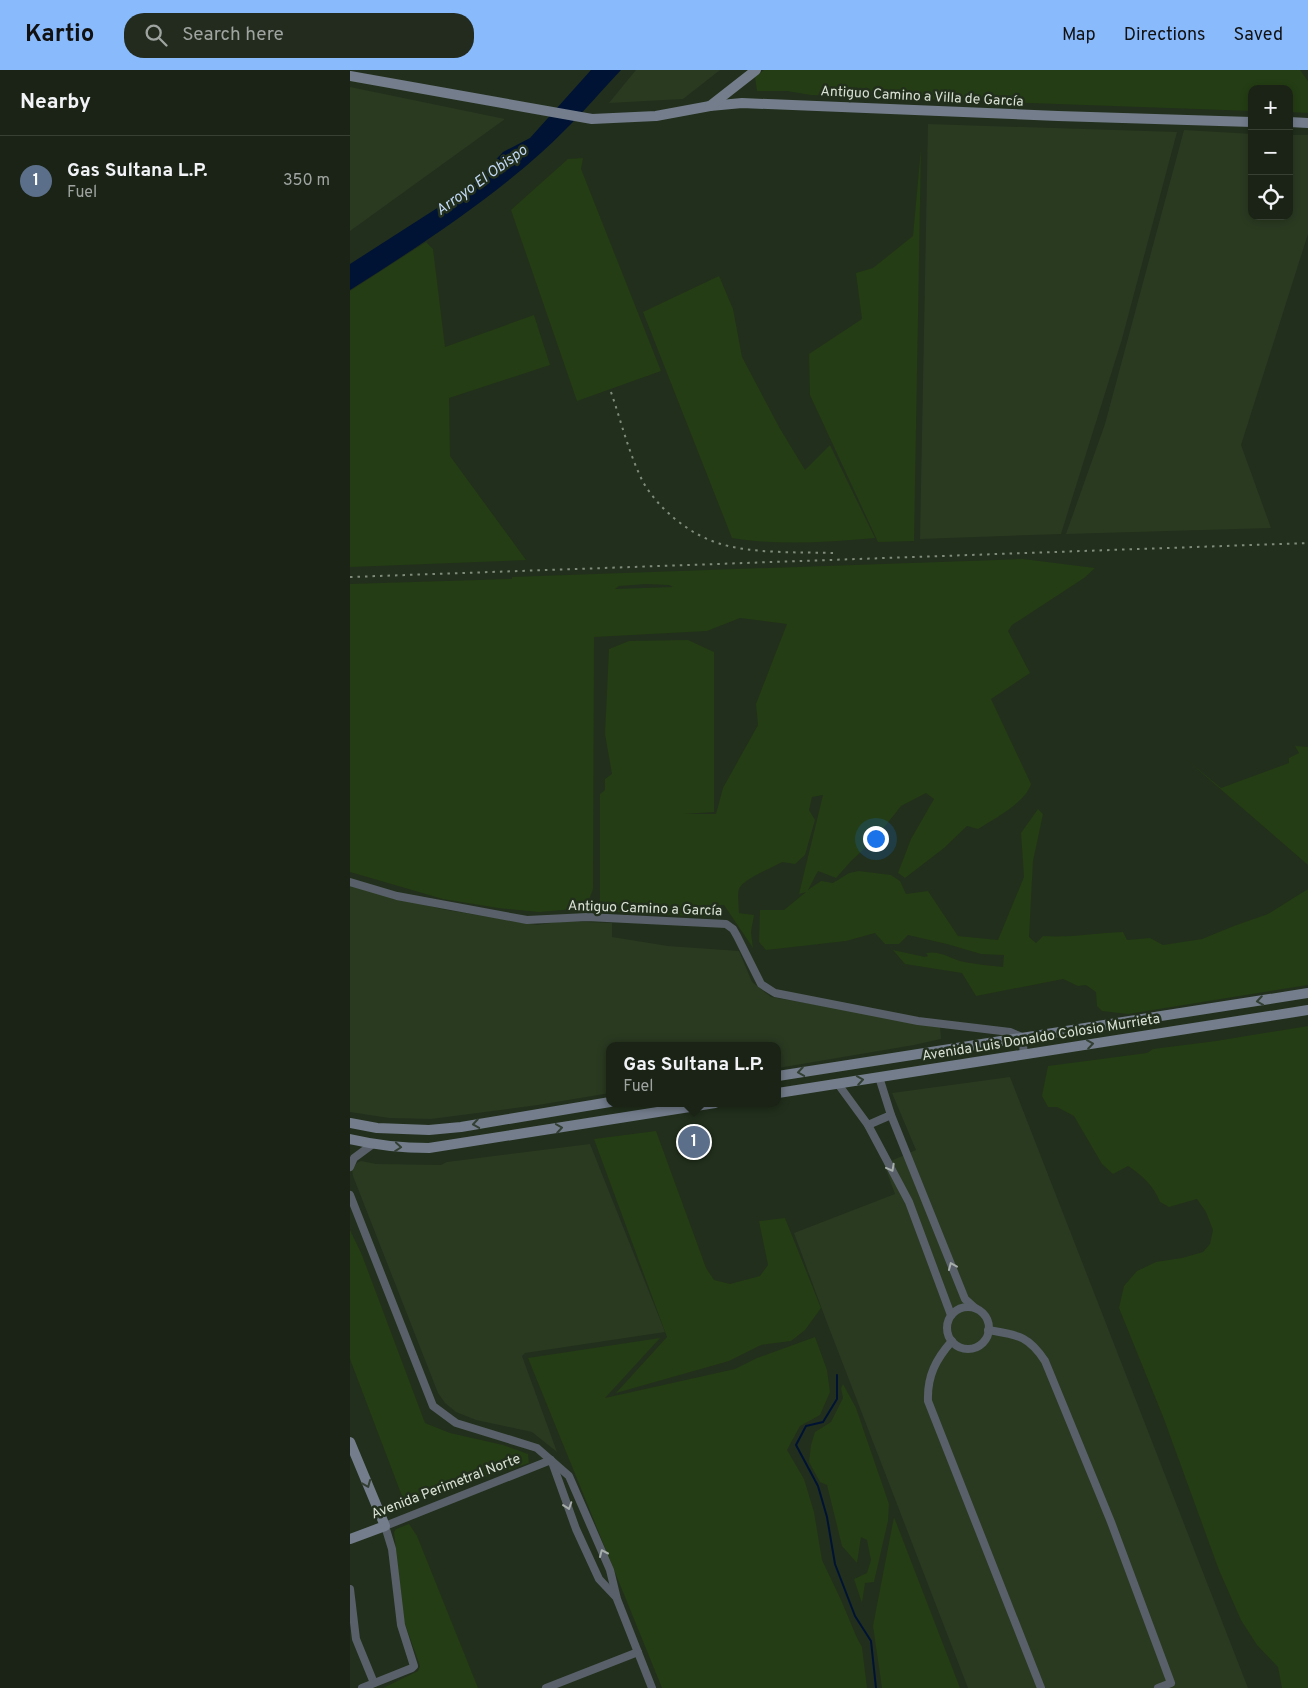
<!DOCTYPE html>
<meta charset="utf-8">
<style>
:root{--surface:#1a2315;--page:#232b1e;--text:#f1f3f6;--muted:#9fa4a0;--line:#384034;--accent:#89bafc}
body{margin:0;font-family:Overpass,sans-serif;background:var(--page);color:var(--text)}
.controls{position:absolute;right:15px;top:15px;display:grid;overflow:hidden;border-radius:10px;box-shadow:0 2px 8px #0003}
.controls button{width:45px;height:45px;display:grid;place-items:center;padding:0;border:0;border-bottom:1px solid var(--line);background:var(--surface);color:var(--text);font:25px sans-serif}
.you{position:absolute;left:525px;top:768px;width:18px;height:18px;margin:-12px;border:4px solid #fff;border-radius:50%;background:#1a73e8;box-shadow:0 0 0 8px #1a73e833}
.badge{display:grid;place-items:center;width:32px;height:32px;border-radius:50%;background:var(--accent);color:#fff;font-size:16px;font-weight:700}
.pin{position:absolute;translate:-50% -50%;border:2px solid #fff;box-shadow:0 1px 5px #0006}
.popup{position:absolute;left:256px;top:972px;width:175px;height:65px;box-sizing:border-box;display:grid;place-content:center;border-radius:10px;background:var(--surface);filter:drop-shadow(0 1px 4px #0005);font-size:16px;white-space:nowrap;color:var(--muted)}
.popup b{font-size:19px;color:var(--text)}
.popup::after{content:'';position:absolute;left:50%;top:100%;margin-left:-10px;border:10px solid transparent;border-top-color:var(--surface)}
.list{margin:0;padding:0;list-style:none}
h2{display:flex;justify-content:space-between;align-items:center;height:65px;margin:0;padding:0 20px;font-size:21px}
h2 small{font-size:16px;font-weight:400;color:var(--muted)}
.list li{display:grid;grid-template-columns:32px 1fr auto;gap:15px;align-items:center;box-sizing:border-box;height:90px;padding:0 20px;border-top:1px solid var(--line)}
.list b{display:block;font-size:19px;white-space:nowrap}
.list p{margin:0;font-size:16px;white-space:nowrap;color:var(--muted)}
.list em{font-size:16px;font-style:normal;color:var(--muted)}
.icon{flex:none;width:28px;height:28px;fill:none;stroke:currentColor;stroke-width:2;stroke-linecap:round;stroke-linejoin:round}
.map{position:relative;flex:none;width:958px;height:1618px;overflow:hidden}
header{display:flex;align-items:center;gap:30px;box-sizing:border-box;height:70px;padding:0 25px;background:var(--accent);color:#111}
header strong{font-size:24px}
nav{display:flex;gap:28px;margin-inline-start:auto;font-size:18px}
.search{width:350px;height:45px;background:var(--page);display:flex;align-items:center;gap:12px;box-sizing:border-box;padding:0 18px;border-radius:20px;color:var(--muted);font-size:19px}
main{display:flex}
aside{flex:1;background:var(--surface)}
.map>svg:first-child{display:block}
.built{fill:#2a3a21}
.green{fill:#243d14;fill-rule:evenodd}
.water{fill:#001335}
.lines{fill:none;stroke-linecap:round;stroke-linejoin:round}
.stream{stroke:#001335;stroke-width:2}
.street{stroke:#596069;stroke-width:8}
.secondary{stroke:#737d8c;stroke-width:10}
.rail{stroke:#818b7c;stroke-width:2;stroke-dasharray:2.5 5;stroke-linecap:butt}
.oneway{stroke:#323f32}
.oneway2{stroke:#a6adaa}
.labels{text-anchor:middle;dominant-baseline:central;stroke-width:5;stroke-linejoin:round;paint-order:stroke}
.street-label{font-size:14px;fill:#d9e1d5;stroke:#222f1c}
.water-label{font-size:15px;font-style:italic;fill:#c3d9f8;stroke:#222f1c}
</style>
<header>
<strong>Kartio</strong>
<div class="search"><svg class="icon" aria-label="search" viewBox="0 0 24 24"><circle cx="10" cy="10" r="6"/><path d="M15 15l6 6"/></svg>Search here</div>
<nav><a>Map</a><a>Directions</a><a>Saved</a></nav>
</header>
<main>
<aside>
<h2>Nearby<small></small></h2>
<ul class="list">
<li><span class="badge" style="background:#5c6f8a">1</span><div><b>Gas Sultana L.P.</b><p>Fuel</p></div><em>350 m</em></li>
</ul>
</aside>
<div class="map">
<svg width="958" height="1618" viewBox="0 0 958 1618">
<rect width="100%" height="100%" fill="#222f1c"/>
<!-- built -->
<g class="built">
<polygon points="286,0 370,0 333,29 259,33"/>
<polygon points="0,17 155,49 0,161"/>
<polygon points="578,54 827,62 772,269 711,464 570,469"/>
<polygon points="834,60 902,64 902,146 939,146 939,65 958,65 958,164 891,375 921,458 716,464 755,354"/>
<polygon points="0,815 91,839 187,855 213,851 262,853 262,867 318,876 389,881 402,912 421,927 590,956 591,969 564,975 428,998 428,976 260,976 260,1023 188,1035 81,1049 39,1048 0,1042"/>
<polygon points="660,1007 898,1618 618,1618 476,1250 444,1163 545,1124 534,1094 566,1080 542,1023"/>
<polygon points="240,1074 315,1262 175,1283 172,1286 207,1382 182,1362 126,1350 106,1342 95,1333 88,1323 3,1106 2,1099 7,1093 11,1091 26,1094 91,1095 97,1092"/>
</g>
<!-- green -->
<g class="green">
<polygon points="414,0 950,0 958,11 958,43 939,42 939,19 902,19 902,41 461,25 437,21 407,21 405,7"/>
<polygon points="571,78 564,471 528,472 460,325 459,284 512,249 506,203 523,198 563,166"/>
<polygon points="233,88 231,99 311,301 227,331 161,140 218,89"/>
<polygon points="76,172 83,179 95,277 184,245 200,295 99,328 100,386 176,490 0,497 0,221"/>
<path d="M 369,206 L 383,239 L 392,287 L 429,357 L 455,400 L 480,375 L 525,468 C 477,472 430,476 382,468 L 293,242 Z"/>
<path d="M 673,489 L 745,498 L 734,508 L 662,555 L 658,561 L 680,603 L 641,629 L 681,714 C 676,732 644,749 628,759 L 617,756 L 594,778 L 555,808 L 548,803 L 561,769 L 584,729 L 576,723 L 551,736 L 525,769 L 502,790 L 486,808 L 468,801 L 458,820 L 471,811 L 483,813 L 499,803 L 509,801 L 541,805 L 550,811 L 556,824 L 578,821 L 608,866 L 648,870 L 674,807 L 671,763 L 688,739 L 693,744 L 683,791 L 679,867 L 686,873 L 693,866 C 719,868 746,863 773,862 L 777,870 L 800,868 L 813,875 L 852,869 L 884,856 L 918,844 L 958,819 L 958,915 L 778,944 L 752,941 L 747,936 L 746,922 L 736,915 L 728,916 L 713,909 L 626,926 L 612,903 L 555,894 L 543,880 L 575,887 L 578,886 L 576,883 C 590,880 601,889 614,892 C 627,894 640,896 653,897 L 654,885 L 631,884 L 597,874 L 558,865 L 549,874 L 535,874 L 525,863 L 496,871 L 416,880 L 409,872 L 410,840 L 434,840 L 456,822 L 449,824 L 473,725 L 462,727 L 459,740 L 465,750 L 455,785 L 445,794 L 432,792 C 422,798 393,809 389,819 C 387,825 389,836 389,843 L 404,845 L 401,862 L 403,878 L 374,835 L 364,835 L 365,841 L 355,847 L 250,841 L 250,724 L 255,720 L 255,709 L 262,704 L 255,664 L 259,579 L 279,571 L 338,570 L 364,582 L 364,742 L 334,744 L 366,744 L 373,718 L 408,655 L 406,634 L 437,554 L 390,548 L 357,561 L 244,567 L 243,819 L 236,838 L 189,842 L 148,838 L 93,829 L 0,802 L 0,514 L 162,509 L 162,507 ZM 296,514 L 319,515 L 323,517 L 265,519 L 269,516 Z"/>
<polygon points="945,676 958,677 958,795 837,690 871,718 939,693 939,688 949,683"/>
<path d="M 958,956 L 958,1618 L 932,1618 L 928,1597 L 907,1575 L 891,1550 L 869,1500 L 814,1349 L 769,1238 L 774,1216 L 787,1201 L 806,1192 L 832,1188 L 853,1182 L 860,1174 L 863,1160 L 856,1142 L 847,1129 L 819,1137 L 810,1132 C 804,1116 792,1105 778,1096 L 763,1104 L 752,1094 L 724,1046 L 707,1037 L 698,1037 L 692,1026 L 698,996 L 797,983 L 803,979 L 866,971 Z"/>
<polygon points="306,1061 356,1198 364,1210 380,1214 410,1206 418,1195 409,1151 435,1148 471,1238 455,1260 441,1271 411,1275 379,1291 266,1323 317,1267 244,1069"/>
<polygon points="0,1160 12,1185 75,1353 100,1363 153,1375 178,1384 179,1393 121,1412 86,1420 55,1434 0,1289"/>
<polygon points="465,1267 477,1300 480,1322 470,1345 450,1356 437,1380 454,1409 464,1442 472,1490 491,1530 507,1568 512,1577 517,1618 312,1618 178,1288 310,1268 255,1328 385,1299 407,1288"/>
<polygon points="493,1314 506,1338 539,1434 538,1451 524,1512 515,1513 512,1533 504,1509 517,1503 521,1490 517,1470 511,1467 507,1493 492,1476 477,1415 470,1412 459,1392 461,1375 465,1362 481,1352 493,1328 491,1318"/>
<polygon points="544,1447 610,1618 532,1618 523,1556"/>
<polygon points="59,1454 67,1466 128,1618 33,1618 68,1601 70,1596 54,1551 44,1462 46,1459"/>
</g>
<!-- water -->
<path class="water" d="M 241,0 L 271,0 C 245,28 220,57 192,82 C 133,135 66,178 0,220 L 0,194 L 120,117 L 153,82 L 180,68 Z"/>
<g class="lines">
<!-- stream -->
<polyline class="stream" points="487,1305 487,1329 473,1352 456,1356 446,1375 468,1416 477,1447 485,1494 505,1546 521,1571 526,1618"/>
<!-- street -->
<g class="street">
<polyline points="0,812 47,826 177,850 237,847 376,854 383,859 387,866 411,914 425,923 568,951 660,962 672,967 674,984"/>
<polyline points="529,1007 541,1045 615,1229 625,1238"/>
<polyline points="488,1014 518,1055 559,1132 601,1245"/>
<polyline points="518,1055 541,1045"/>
<polyline points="0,1097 4,1088 23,1074"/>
<polyline points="0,1125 83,1336 106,1353 187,1378 219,1406 260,1500 267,1529 302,1618"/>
<circle cx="618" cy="1258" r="21"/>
<path d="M 638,1260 C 667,1265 678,1265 695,1291 L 761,1452 L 821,1613 L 808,1618"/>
<path d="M 602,1271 C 586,1289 577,1306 578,1331 L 691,1618"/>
<polyline points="202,1392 226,1459 249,1509 266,1527"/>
<polyline points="0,1519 6,1569 24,1613"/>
<polyline points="12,1618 62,1598 64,1596 51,1555 42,1479 35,1456 201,1390"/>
<polyline points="196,1618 288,1582"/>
</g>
<!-- secondary -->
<g class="secondary">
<polyline points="0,6 242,49 306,46 360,36 392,33 708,46 902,52"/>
<polyline points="360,36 406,0"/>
<polyline points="939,52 958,53"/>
<polyline points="428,1006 958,923"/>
<polyline points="428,1023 958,940"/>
<polyline points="0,1053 27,1058 79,1060 111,1057 260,1032"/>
<path d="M 0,1069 C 26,1075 52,1078 79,1078 L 365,1033"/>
<polyline points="0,1372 35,1456 0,1469"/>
</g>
<!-- rail -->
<g class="rail">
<path d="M 261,322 C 271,351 279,384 293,412 C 301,426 313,439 325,449 C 339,460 352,468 368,473 C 399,484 452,482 485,483"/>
<polyline points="0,507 958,473"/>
</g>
</g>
<!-- one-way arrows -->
<defs><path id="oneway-chevron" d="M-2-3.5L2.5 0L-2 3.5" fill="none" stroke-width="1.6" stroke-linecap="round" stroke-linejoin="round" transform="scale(1.25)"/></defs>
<g class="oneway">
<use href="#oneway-chevron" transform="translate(910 931) rotate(171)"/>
<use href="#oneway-chevron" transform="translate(740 974) rotate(-8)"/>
<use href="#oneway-chevron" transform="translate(451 1002) rotate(171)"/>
<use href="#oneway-chevron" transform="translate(510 1010) rotate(-9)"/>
<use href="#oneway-chevron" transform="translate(126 1054) rotate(171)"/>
<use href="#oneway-chevron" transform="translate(209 1058) rotate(-9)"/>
<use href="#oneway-chevron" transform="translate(48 1077) rotate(5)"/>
<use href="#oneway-chevron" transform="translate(17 1414) rotate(68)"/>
</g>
<g class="oneway2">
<use href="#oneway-chevron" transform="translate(541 1098) rotate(62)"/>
<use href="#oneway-chevron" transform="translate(602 1196) rotate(-113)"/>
<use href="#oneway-chevron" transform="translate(218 1436) rotate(71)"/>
<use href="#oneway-chevron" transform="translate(253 1483) rotate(-114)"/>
</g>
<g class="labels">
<!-- street labels -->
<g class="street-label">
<text transform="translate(572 27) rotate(3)">Antiguo Camino a Villa de García</text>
<text transform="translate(295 839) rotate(2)">Antiguo Camino a García</text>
<text transform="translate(691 968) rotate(-9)">Avenida Luis Donaldo Colosio Murrieta</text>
<text transform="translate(96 1417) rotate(-21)">Avenida Perimetral Norte</text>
</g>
<!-- water labels -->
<g class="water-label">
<text transform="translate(132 111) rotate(-36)">Arroyo El Obispo</text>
</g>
</g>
</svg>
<div class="controls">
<button>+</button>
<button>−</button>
<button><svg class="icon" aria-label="locate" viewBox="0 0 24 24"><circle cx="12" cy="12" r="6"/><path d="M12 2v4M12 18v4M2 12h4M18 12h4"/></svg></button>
</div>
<div class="you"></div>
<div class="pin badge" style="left:344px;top:1072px;background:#5c6f8a">1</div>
<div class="popup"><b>Gas Sultana L.P.</b>Fuel</div>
</div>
</main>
